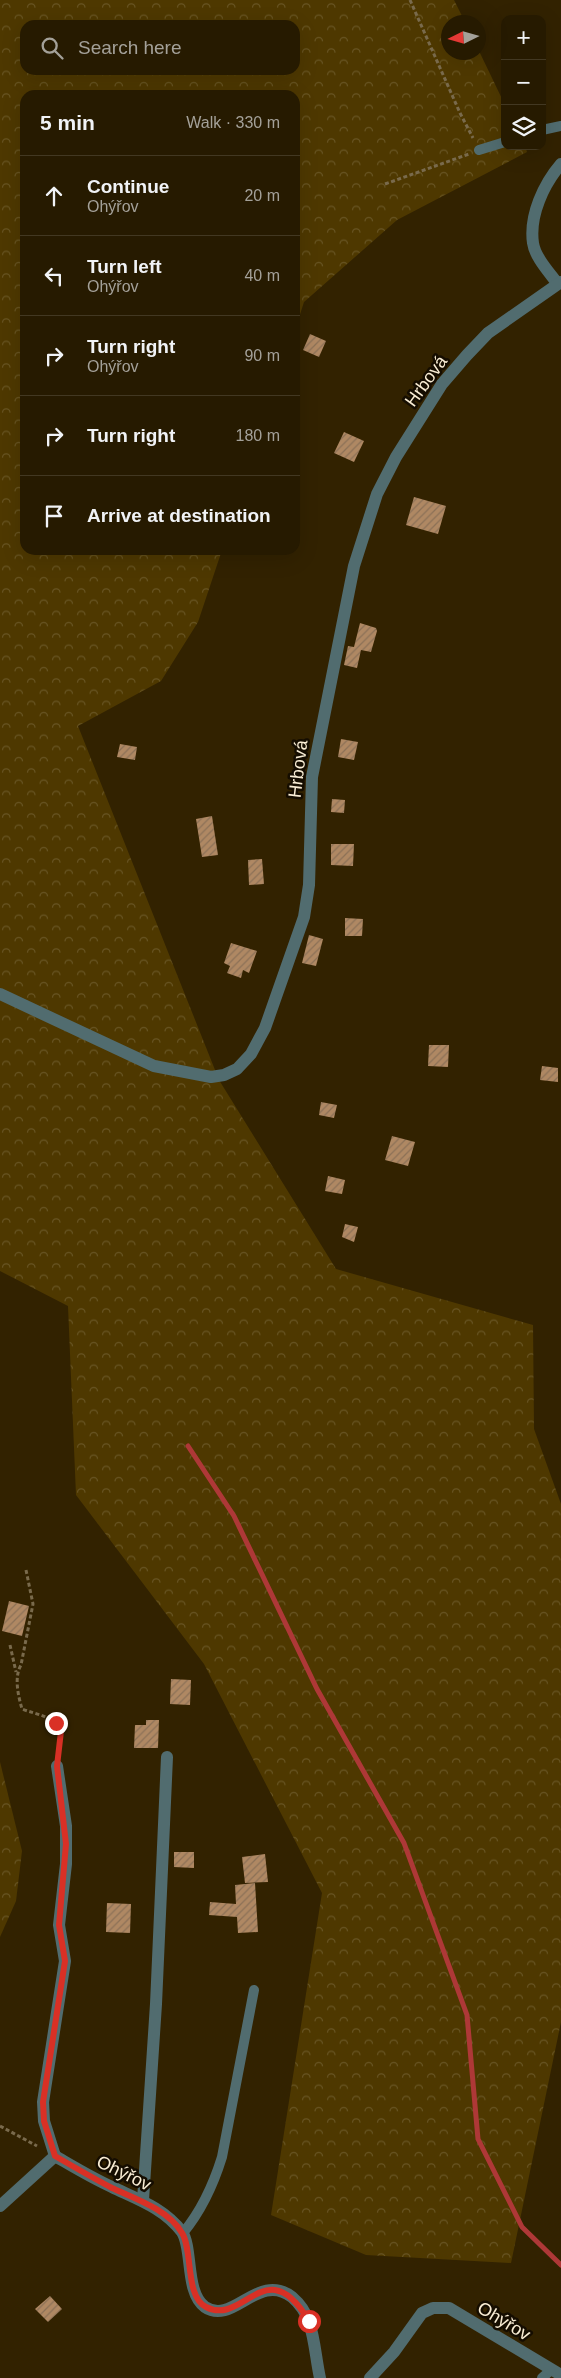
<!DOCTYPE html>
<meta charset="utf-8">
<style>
:root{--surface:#261a00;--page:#2e230a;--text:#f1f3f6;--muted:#a4a199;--line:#423822}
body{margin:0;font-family:Arial,sans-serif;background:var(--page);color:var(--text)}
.controls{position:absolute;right:15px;top:15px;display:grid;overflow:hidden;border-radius:10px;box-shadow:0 5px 20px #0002}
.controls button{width:45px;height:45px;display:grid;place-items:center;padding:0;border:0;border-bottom:1px solid var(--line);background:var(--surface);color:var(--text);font:25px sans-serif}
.compass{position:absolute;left:441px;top:15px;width:45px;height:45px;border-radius:50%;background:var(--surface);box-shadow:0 5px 20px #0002;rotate:265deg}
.stop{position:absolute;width:15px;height:15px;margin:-11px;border:4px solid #d93025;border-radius:50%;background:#fff}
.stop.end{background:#d93025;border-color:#fff;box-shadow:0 1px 5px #0008}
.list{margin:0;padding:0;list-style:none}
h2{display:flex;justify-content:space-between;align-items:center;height:65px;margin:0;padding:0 20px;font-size:21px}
h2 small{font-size:16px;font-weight:400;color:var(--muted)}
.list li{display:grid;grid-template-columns:32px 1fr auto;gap:15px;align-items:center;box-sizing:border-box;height:80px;padding:0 20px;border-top:1px solid var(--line)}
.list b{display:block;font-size:19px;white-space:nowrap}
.list p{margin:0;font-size:16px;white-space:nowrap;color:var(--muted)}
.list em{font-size:16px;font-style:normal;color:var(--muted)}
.icon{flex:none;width:28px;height:28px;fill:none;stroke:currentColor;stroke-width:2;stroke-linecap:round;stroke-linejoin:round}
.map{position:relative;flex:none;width:561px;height:2378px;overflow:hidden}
.search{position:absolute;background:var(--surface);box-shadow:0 5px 20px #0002;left:20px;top:20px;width:280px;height:55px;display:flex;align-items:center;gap:12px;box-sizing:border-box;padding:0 18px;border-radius:15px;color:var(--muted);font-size:19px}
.panel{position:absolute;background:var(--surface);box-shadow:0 5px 20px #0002;left:20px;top:90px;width:280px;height:465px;border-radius:15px}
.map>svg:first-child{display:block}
.forest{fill:url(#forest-crowns);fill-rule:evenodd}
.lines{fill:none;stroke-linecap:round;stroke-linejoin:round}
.stream{stroke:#ae3837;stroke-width:5}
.building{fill:url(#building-hatch)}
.path{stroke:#796a4c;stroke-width:3;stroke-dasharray:4 2.5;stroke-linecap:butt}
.lane{stroke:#516c6f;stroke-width:10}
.street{stroke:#516c6f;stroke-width:12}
.route{stroke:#d93025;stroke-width:6}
.labels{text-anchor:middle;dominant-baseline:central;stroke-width:5;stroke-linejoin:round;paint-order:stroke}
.street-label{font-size:18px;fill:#f9edd4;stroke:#150d00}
</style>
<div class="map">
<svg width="561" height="2378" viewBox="0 0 561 2378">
<defs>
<pattern id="forest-crowns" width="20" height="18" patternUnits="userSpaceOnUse" patternTransform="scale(1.25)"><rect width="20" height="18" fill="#4e3800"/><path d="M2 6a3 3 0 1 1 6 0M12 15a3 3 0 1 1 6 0" fill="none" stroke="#685524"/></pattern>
<pattern id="building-hatch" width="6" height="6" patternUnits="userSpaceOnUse" patternTransform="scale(1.25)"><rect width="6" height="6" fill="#af8863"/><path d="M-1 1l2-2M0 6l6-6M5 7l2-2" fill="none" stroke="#8c7157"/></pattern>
</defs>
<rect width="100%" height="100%" fill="#322200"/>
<!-- forest -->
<g class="forest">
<path d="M 0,0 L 454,0 L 465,22 L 448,22 L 448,52 L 479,51 L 505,105 L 505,146 L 525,146 L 527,152 L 397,220 L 304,302 L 295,330 L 295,95 L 25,95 L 25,550 L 222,550 L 198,622 L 161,681 L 78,726 L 219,1080 L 336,1269 L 533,1325 L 534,1429 L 561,1504 L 561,2022 L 511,2263 L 366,2255 L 271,2215 L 322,1893 L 204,1664 L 76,1495 L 68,1306 L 0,1271 ZM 25,25 L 295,25 L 295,70 L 25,70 Z"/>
<polygon points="0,1762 22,1851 16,1901 0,1937"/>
</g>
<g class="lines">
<!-- stream -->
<polyline class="stream" points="188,1446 234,1516 317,1689 404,1843 467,2015 478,2139 522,2227 561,2265"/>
</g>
<!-- building -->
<g class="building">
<polygon points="310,334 326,341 319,357 303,350"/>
<polygon points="344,432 364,441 354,462 334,453"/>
<polygon points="414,497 446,506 438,534 406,525"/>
<polygon points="360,623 376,628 377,631 371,652 361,650 357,668 344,665 348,646 354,647"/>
<polygon points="341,739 358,742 354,760 338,757"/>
<polygon points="120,744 137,747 135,760 117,757"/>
<polygon points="332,799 345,800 344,813 331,812"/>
<polygon points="212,816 218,855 202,857 196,819"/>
<polygon points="331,844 354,844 353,866 331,865"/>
<polygon points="262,859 264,884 249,885 248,860"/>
<polygon points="345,918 363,919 362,936 345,936"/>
<polygon points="309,935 323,939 316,966 302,963"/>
<polygon points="231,943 257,951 249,973 243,970 241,978 227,973 230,966 224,963"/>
<polygon points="429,1045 449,1045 448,1067 428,1066"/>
<polygon points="542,1066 558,1068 558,1082 540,1080"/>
<polygon points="321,1102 337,1105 334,1118 319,1115"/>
<polygon points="392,1136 415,1142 408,1166 385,1160"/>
<polygon points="328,1176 345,1180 342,1194 325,1191"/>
<polygon points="345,1224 358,1227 354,1242 342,1237"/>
<polygon points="9,1601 29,1606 22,1636 2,1631"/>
<polygon points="171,1679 191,1680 190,1705 170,1704"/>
<polygon points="146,1720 159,1720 158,1748 134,1748 135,1725 146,1725"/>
<polygon points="174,1852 194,1852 194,1868 174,1867"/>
<polygon points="265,1854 268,1882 245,1883 242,1857"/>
<polygon points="255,1883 258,1932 238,1933 237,1917 209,1915 210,1902 236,1904 235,1885"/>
<polygon points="107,1903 131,1904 130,1933 106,1932"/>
<polygon points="50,2296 62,2309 48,2322 35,2309"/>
</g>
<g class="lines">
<!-- path -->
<g class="path">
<polyline points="410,0 460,113 473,138"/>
<polyline points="385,184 469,154"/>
<path d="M 26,1570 L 33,1604 L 21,1665 C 14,1677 18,1695 22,1709 C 38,1715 51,1715 61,1731 L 59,1753"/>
<polyline points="10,1645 16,1672"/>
<polyline points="0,2126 37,2146"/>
</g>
<!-- lane -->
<g class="lane">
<polyline points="542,130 561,126"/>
<polyline points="479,150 505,142"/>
<path d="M 183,2233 C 202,2210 213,2186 222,2157 L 254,1990"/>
<polyline points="542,2378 551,2370"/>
</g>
<!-- street -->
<g class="street">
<path d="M 557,283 C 549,272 535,257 533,243 C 529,215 544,184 561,164"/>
<polyline points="0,994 154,1066 211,1077 224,1075 237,1069 251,1054 265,1028 304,917 309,885 312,777 354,566 377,494 396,457 442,384 467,355 488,333 561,282"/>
<path d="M 55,2156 C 74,2167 92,2178 112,2187 C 137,2199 164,2208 182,2232 C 193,2248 185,2293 205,2307 C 233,2326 258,2271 292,2297 C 299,2303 306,2313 309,2322 C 315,2340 316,2360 320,2378"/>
<polyline points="55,2156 44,2121 43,2102 65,1961 59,1925 66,1864 66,1826 57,1766"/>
<polyline points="143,2200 156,2004 167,1757"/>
<polyline points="0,2206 55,2156"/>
<polyline points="370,2378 394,2352 422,2313 433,2308 449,2308 561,2375"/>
</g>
</g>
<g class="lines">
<!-- route -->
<path class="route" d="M 56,1723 L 61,1731 L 57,1766 L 66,1844 L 59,1925 L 65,1961 L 43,2102 L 44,2121 L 55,2156 C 74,2167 93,2178 112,2188 C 134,2198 169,2210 182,2233 C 193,2250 185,2297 206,2307 C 244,2327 266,2249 309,2321"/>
</g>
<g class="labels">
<!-- street labels -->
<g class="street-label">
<text transform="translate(426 381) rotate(-54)">Hrbová</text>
<text transform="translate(298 769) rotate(-83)">Hrbová</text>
<text transform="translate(124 2173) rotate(26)">Ohýřov</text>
<text transform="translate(504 2321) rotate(31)">Ohýřov</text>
</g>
</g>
</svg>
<div class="controls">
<button>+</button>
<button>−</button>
<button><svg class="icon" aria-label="layers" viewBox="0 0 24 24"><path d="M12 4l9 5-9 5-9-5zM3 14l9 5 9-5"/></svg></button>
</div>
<svg class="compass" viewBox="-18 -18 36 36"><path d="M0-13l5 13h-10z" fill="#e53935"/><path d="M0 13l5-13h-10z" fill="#a4a199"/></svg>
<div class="stop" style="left:309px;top:2321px"></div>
<div class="stop end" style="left:56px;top:1723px"></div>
<div class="search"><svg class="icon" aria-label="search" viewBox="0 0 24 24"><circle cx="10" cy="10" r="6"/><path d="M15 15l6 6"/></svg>Search here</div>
<section class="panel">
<h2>5 min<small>Walk · 330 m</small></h2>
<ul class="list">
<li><svg class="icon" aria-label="ahead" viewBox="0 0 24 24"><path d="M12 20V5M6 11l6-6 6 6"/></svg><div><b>Continue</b><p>Ohýřov</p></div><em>20 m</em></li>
<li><svg class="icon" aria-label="left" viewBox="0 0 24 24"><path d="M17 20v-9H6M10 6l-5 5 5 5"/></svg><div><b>Turn left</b><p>Ohýřov</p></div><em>40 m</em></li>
<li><svg class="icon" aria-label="right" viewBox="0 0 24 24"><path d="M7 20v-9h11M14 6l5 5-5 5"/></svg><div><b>Turn right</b><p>Ohýřov</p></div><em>90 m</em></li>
<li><svg class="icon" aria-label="right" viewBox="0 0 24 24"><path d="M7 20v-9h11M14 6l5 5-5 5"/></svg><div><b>Turn right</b></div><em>180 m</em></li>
<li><svg class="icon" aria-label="arrive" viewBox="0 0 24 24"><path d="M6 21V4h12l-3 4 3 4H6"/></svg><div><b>Arrive at destination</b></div></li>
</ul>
</section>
</div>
